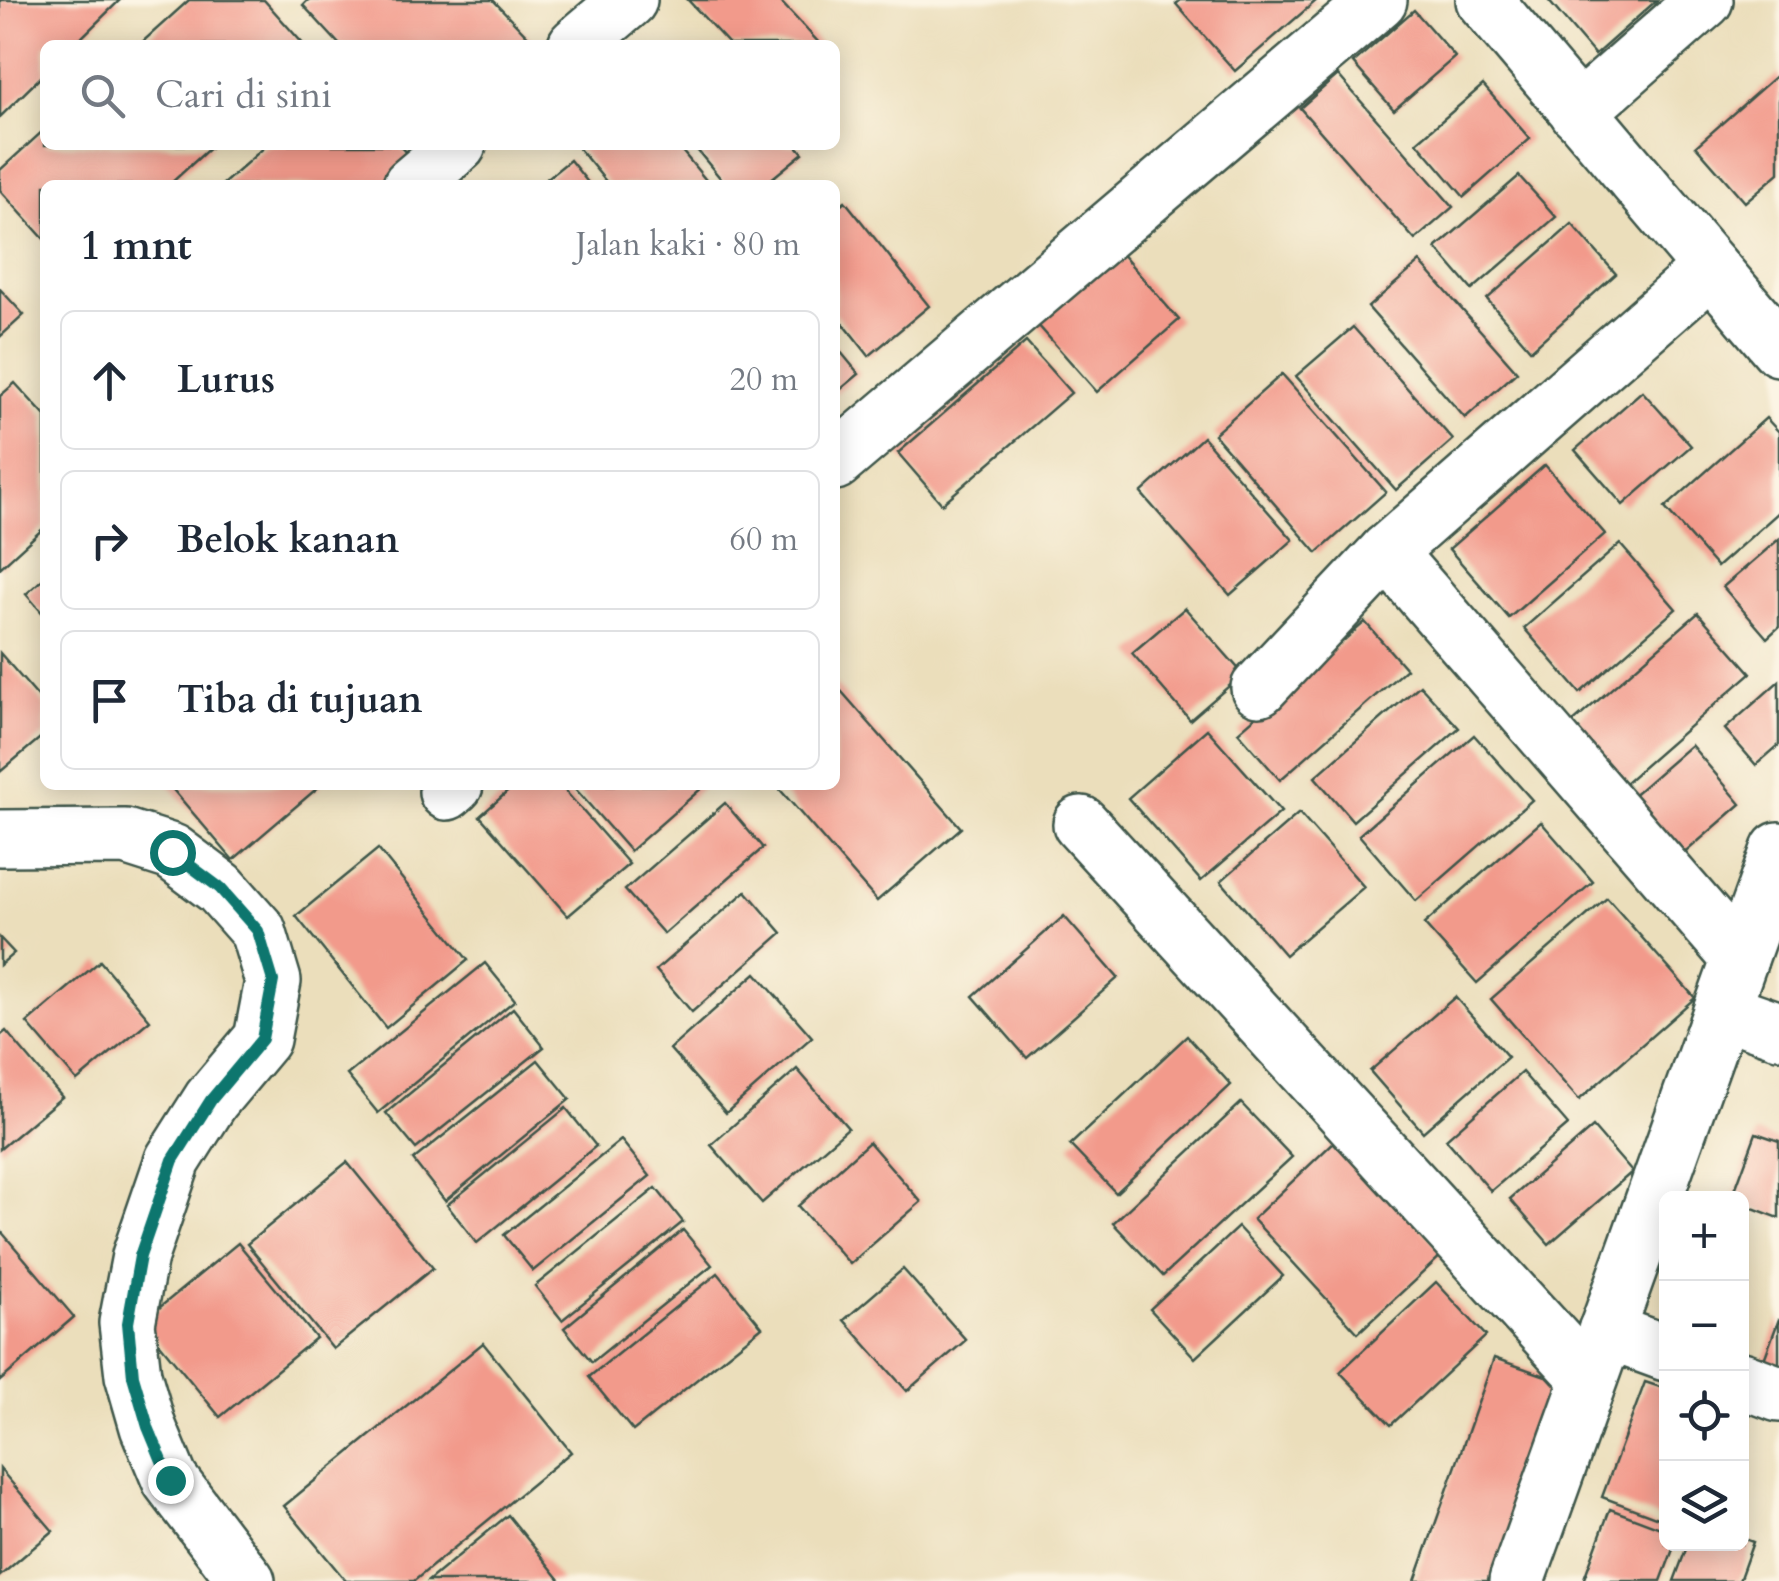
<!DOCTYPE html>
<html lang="id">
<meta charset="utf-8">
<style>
:root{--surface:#fff;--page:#f2f2f3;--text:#1f2937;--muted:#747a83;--line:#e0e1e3}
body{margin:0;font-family:Cardo,serif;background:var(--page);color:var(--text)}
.controls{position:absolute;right:30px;bottom:30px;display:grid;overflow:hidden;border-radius:15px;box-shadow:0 5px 25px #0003}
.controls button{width:90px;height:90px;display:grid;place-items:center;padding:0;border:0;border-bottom:2px solid var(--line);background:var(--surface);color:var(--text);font:50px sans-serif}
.stop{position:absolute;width:30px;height:30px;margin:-22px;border:8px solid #0f766e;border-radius:50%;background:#fff}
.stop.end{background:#0f766e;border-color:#fff;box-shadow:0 2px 10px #0008}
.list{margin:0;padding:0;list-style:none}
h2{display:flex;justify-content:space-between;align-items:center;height:130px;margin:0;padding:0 40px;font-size:42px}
h2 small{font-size:32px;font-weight:400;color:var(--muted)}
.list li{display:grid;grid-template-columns:65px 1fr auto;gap:30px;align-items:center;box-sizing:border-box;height:140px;margin:0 20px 20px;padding:0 20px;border:2px solid var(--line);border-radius:15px}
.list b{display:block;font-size:38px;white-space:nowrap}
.list em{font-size:32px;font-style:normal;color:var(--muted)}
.icon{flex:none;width:55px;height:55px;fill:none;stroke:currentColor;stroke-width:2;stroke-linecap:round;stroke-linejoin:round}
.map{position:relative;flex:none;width:1779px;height:1581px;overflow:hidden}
.search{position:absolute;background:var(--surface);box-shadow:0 5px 25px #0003;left:40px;top:40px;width:800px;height:110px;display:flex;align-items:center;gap:25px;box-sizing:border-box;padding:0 35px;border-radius:15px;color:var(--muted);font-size:38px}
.panel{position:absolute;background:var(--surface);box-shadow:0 5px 25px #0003;left:40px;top:180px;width:800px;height:610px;border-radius:15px}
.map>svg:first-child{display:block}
.building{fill:#f29a8b}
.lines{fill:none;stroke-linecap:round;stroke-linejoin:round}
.minor-casing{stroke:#3e5548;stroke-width:60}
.minor{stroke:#fff;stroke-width:55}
.route{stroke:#0f766e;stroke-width:12}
</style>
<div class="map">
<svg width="1779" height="1581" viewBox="0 0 1779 1581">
<rect width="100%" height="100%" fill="#fcf5e5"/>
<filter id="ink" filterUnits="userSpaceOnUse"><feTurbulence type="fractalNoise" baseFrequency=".01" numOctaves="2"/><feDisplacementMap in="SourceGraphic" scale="20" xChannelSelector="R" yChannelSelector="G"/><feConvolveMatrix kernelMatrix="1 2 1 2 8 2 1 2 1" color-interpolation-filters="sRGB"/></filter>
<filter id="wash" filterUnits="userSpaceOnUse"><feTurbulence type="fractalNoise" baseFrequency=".0048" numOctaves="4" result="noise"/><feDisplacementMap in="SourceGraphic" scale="40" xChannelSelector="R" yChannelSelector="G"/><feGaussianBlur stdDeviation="2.25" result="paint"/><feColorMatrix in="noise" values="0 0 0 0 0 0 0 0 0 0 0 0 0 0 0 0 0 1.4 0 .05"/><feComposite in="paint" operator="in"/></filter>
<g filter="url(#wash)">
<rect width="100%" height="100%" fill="#ebdebb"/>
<g id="blocks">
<!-- building -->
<g class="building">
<polygon points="0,0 120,0 74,45 45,45 45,73 0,117"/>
<polygon points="189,0 264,0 304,45 139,45"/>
<polygon points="308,0 493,0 536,45 340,45 303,5"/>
<polygon points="688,0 779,0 821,45 730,45"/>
<polygon points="1181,0 1317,0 1235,71 1176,4"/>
<polygon points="1548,0 1657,0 1595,55"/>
<polygon points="1414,10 1455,57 1394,110 1353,63"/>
<polygon points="1779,73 1779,173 1745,202 1696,146"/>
<polygon points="1338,75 1453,207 1415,240 1300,108"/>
<polygon points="1483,85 1530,139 1464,197 1417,142"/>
<polygon points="45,129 45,145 213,145 169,185 45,185 45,240 0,190 0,170"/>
<polygon points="267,145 399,145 414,162 388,185 222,185"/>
<polygon points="576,145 677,145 710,185 609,185"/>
<polygon points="693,145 796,145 803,153 764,185 726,185"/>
<polygon points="570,160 590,185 539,185"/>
<polygon points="1519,176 1556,217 1472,290 1436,248"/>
<polygon points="845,201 929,306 869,356 835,313 835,209"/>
<polygon points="1572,224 1616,274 1531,350 1487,299"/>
<polygon points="1113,244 1179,320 1097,392 1031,317"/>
<polygon points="1420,262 1517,372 1465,418 1368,307"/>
<polygon points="0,289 24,315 0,337"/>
<polygon points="1353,327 1453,440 1396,490 1296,376"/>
<polygon points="1026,342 1071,393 942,504 898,453"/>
<polygon points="835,345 859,374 835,394"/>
<polygon points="1282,374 1386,492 1317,553 1214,434"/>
<polygon points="15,383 45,416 45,527 0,568 0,396"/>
<polygon points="1642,391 1691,446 1623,505 1575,450"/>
<polygon points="1766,418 1779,432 1779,512 1717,567 1665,508"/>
<polygon points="1203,437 1293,540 1230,595 1141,493"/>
<polygon points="1545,465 1605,534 1509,618 1449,549"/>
<polygon points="1779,539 1779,627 1767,638 1723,587"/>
<polygon points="1620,544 1676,609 1580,693 1524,628"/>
<polygon points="45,577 45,616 26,594"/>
<polygon points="1185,608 1243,674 1190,720 1132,653"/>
<polygon points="1698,613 1751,673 1625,783 1572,723"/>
<polygon points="1365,622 1406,669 1280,780 1238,732"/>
<polygon points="0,653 45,705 45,734 0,772"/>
<polygon points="1779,681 1779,745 1756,765 1725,729"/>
<polygon points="835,684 961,828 877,901 776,785 835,785"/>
<polygon points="1420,685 1459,728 1353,821 1315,777"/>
<polygon points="1207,729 1281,812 1201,881 1128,798"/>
<polygon points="1474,735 1532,800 1416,901 1359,835"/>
<polygon points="1691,745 1741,804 1680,857 1630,798"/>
<polygon points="169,785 321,785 233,860"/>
<polygon points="515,785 560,785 629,864 568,916 480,816"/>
<polygon points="572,785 701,785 703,787 630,851"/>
<polygon points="725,803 763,848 664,934 625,890"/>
<polygon points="1299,813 1364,887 1285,955 1221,881"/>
<polygon points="1541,822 1593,882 1477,983 1424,924"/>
<polygon points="378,849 468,960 386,1028 296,916"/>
<polygon points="746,891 782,933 692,1012 656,970"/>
<polygon points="1607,898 1695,998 1579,1100 1491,999"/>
<polygon points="1064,916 1118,978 1027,1058 973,996"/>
<polygon points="0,938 14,953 0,965"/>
<polygon points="100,961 150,1020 77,1081 27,1023"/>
<polygon points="485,963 515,1000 378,1113 347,1075"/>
<polygon points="756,973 812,1037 726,1113 670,1049"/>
<polygon points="1455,997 1508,1057 1423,1132 1370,1071"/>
<polygon points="513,1008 544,1047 416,1149 386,1113"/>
<polygon points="6,1031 62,1097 0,1149 0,1036"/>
<polygon points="1187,1036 1231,1085 1116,1193 1070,1145"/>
<polygon points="538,1060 570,1099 445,1201 413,1160"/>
<polygon points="797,1069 848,1128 762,1203 711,1145"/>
<polygon points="1522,1072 1568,1125 1491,1191 1446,1139"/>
<polygon points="1241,1103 1292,1157 1163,1276 1113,1223"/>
<polygon points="566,1108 596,1146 477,1243 447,1205"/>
<polygon points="1593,1127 1632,1172 1549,1244 1510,1199"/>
<polygon points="1756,1133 1779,1141 1779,1218 1742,1204 1742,1198 1732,1198"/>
<polygon points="1338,1138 1444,1253 1358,1333 1253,1219"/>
<polygon points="621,1140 650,1176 533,1271 504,1235"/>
<polygon points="869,1142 921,1202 850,1264 798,1206"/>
<polygon points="347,1162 433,1268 333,1349 247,1244"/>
<polygon points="656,1188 683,1222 562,1320 535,1286"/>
<polygon points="1238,1227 1283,1276 1195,1358 1150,1309"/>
<polygon points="0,1230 74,1317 0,1381"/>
<polygon points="683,1230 712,1265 592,1362 564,1328"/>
<polygon points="238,1243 316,1338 220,1417 142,1322"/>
<polygon points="903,1269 966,1340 907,1391 844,1320"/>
<polygon points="718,1273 762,1327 633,1431 589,1377"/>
<polygon points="1436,1282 1486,1336 1391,1425 1340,1372"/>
<polygon points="1779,1319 1779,1371 1762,1365"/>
<polygon points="483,1343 571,1452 414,1581 346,1581 284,1506"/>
<polygon points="1494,1358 1566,1383 1496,1581 1415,1581"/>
<polygon points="1645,1382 1666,1389 1666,1521 1602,1497"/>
<polygon points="0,1469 53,1531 0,1576"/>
<polygon points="1610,1509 1666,1530 1666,1544 1675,1544 1661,1581 1583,1581"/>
<polygon points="508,1515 561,1581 428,1581"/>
<polygon points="1742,1538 1753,1542 1739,1581 1674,1581 1688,1544 1742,1544"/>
</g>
</g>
</g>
<g filter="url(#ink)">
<use href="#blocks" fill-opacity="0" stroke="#3e5548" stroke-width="2.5"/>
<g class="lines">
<!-- minor casing -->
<g class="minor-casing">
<g id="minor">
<polyline points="1484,0 1779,348"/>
<polyline points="576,45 629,0"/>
<polyline points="1578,112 1705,0"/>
<polyline points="411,185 458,145"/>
<polyline points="835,462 1379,0"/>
<polyline points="1387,552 1740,959"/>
<polyline points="1259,688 1387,552 1711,268"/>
<polyline points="447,792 455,785"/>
<polyline points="1081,824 1588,1378"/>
<polyline points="0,838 125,837 172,852 220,888 258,931 273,981 262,1039 211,1100 173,1160 140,1256 127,1323 133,1375 148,1427 170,1480 247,1581"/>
<polyline points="1722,1010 1779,1030"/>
<polyline points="1606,1331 1666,1353"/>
<polyline points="1742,1380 1779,1394"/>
<polyline points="1517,1581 1779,850"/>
</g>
</g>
<!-- minor -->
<use href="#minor" class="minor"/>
</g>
</g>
<g class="lines" filter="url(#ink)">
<!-- route -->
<polyline class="route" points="170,1480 148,1427 133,1376 128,1323 140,1256 173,1160 211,1100 262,1039 273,981 258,931 220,888 172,852"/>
</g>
</svg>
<div class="controls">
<button>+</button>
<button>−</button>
<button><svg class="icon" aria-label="locate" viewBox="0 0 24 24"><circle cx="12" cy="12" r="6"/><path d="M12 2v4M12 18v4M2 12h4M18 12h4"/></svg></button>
<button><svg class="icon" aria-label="layers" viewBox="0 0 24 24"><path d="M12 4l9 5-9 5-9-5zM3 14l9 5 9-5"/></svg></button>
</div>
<div class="stop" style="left:172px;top:852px"></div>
<div class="stop end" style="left:170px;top:1480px"></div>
<div class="search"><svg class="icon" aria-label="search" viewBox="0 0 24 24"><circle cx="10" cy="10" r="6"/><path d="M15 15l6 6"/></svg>Cari di sini</div>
<section class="panel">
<h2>1 mnt<small>Jalan kaki · 80 m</small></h2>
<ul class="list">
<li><svg class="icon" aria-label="ahead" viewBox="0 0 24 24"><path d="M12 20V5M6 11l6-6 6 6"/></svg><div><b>Lurus</b></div><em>20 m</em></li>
<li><svg class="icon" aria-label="right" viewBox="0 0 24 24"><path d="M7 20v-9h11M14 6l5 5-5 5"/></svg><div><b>Belok kanan</b></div><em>60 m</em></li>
<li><svg class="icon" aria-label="arrive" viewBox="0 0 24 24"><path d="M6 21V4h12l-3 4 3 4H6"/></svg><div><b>Tiba di tujuan</b></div></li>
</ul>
</section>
</div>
